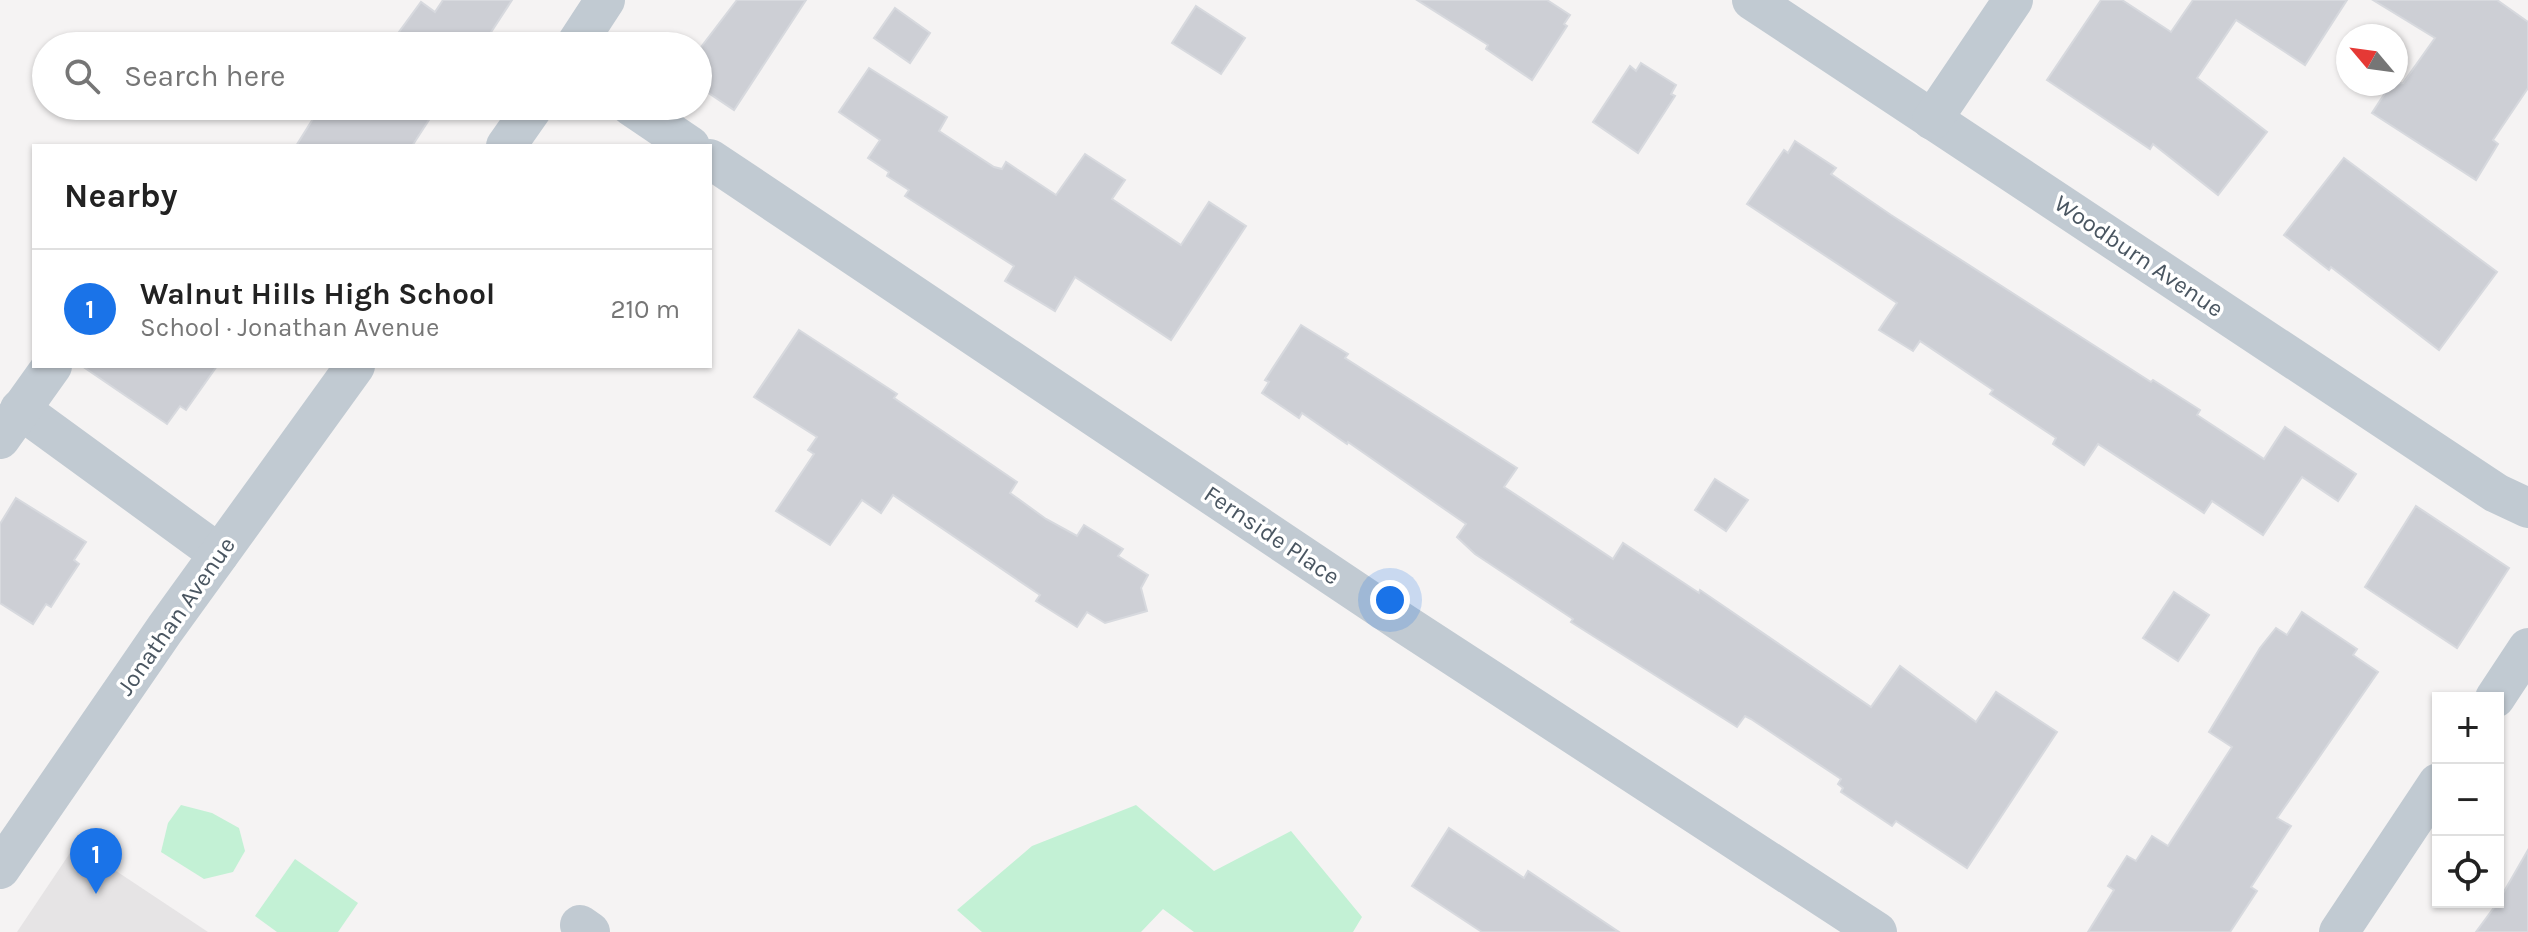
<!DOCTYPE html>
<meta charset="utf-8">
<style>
:root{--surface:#fff;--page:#f6f6f6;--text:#222;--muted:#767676;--line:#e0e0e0;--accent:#1a73e8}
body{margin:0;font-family:Karla,sans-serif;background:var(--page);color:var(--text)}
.controls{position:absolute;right:24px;bottom:24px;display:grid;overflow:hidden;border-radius:0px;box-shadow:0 2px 6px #0004}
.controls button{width:72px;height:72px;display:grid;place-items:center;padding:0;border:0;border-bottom:2px solid var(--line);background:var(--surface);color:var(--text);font:40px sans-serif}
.compass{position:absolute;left:2336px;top:24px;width:72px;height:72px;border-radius:50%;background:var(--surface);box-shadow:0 2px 6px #0004;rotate:299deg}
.you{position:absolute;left:1390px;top:600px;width:28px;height:28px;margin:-20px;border:6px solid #fff;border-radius:50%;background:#1a73e8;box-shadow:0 0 0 12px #1a73e833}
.badge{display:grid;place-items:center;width:52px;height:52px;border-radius:50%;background:var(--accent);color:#fff;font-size:26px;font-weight:700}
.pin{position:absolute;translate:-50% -66px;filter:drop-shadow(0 2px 4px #0008)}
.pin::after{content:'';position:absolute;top:42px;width:28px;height:24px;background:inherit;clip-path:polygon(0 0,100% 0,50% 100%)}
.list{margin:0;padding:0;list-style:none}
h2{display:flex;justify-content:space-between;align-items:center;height:104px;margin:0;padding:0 32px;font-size:34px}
h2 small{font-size:26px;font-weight:400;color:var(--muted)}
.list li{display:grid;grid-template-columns:52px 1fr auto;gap:24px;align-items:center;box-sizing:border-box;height:120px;padding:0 32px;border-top:2px solid var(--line)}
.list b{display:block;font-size:30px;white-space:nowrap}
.list p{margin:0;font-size:26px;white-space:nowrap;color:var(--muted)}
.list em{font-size:26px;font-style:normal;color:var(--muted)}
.icon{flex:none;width:44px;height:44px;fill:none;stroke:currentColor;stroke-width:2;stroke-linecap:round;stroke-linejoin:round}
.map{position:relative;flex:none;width:2528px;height:932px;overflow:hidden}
.search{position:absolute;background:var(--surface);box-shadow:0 2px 6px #0004;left:32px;top:32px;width:680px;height:88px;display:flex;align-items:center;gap:20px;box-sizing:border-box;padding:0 28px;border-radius:44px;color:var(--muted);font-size:30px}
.panel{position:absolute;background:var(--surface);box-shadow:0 2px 6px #0004;left:32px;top:144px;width:680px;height:224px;border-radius:0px}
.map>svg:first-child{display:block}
.education{fill:#e6e4e5}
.green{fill:#c3f1d5}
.building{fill:#cdcfd5;stroke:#d7d9de;stroke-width:2}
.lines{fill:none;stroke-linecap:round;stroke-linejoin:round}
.minor{stroke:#c1cad2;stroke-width:40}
.labels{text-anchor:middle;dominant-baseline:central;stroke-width:7;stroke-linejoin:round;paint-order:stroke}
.street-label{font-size:24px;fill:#4a5661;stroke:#fff}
</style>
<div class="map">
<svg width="2528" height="932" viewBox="0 0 2528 932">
<rect width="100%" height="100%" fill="#f5f3f3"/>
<!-- education -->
<polygon class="education" points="76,844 92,855 208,932 17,932"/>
<!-- green -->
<g class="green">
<polygon points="181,805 212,813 239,828 245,851 233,872 204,879 161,852 168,823"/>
<polygon points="1136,805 1214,871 1291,831 1362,917 1353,932 1194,932 1163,909 1141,932 982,932 957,910 1032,846"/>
<polygon points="295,859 358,903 338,932 277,932 255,916"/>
</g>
<!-- building -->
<g class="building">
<polygon points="443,0 512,0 482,46 413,46 415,43 399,32 421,2 435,12"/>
<polygon points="737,0 806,0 734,110 698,86 698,51"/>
<polygon points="1417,0 1547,0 1570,15 1564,24 1567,26 1532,80 1486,49 1488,45"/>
<polygon points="2101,0 2122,0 2171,32 2193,0 2347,0 2305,65 2236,20 2197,78 2267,132 2218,195 2153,144 2150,149 2047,80"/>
<polygon points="2373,0 2497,0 2528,22 2528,88 2493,140 2498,144 2476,180 2372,113 2391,84 2403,83 2435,38"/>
<polygon points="1196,6 1245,38 1221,74 1172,43"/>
<polygon points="895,8 930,33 910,63 874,38"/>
<polygon points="1641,63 1676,85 1671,94 1675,96 1638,153 1593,122 1630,66 1636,71"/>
<polygon points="869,68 947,117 939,131 994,167 1002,169 1006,162 1056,195 1085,154 1125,180 1112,199 1181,245 1209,202 1246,226 1171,340 1075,277 1055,311 1005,281 1014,266 905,196 909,190 887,176 889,172 868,158 880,140 839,112"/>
<polygon points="321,106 438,106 412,146 296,146"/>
<polygon points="1795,141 1836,168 1831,174 1891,215 2151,382 2153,380 2200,410 2197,415 2264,459 2285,427 2356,474 2338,501 2302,477 2263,535 2212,501 2204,513 2098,444 2084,465 2053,444 2056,438 1990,394 1993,390 1920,341 1913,351 1879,330 1897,303 1747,204 1784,150 1788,153"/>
<polygon points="2344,158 2497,272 2439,350 2331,267 2329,270 2284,235"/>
<polygon points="1301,325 1348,354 1345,358 1517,468 1504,487 1613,559 1623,543 1699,593 1700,590 1871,707 1900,666 1976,722 1996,692 2057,732 1967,868 1896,821 1892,826 1841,792 1843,788 1838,784 1841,779 1751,719 1745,716 1737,727 1571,622 1573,619 1475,554 1457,537 1466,524 1348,442 1347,444 1302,413 1299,418 1262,393 1269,382 1265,380"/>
<polygon points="799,330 897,394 894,398 1017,482 1010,493 1046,519 1077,536 1084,525 1123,549 1118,556 1148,575 1141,588 1147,611 1105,623 1087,612 1077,627 1036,601 1040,595 893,495 881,513 862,500 830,545 776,511 814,454 808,450 817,437 754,397"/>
<polygon points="82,366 217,366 186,410 180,406 167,424"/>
<polygon points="1715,479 1748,500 1726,531 1695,510"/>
<polygon points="16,498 86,542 74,560 79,564 65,585 51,607 46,604 33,624 0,603 0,524"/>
<polygon points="2416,506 2509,568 2457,648 2365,587"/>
<polygon points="2174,592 2209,615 2178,661 2143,638"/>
<polygon points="2302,612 2357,649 2353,655 2378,672 2277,818 2291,826 2251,887 2257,891 2230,932 2088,932 2114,890 2108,886 2127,856 2136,861 2152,836 2168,846 2232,747 2209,732 2260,648 2276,628 2287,635"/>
<polygon points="1449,828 1524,878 1528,871 1619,932 1482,932 1412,886"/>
<polygon points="2528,850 2528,932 2476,932 2498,902"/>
</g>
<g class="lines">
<!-- minor -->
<g class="minor">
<polyline points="1752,0 2496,493 2528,508"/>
<polyline points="575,46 605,0"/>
<polyline points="631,106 690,146"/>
<polyline points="1932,120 2013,0"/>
<polyline points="506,146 534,106"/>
<polyline points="710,159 1403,623 1877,932"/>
<polyline points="20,409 219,554"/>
<polyline points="0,439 52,366"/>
<polyline points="2495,698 2528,648"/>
<polyline points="0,869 165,629 355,366"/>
<polyline points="580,925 590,932"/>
<polyline points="2339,932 2438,783"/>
</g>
</g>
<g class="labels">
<!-- street labels -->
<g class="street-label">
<text transform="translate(2139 256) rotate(34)">Woodburn Avenue</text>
<text transform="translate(1272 535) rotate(34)">Fernside Place</text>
<text transform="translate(176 616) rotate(-55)">Jonathan Avenue</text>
</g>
</g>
</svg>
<div class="controls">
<button>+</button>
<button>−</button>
<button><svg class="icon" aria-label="locate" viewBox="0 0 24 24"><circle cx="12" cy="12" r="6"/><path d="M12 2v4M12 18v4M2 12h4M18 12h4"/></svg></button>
</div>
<svg class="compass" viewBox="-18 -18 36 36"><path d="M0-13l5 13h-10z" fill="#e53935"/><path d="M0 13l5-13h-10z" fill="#767676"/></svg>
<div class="you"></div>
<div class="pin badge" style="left:96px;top:894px">1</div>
<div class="search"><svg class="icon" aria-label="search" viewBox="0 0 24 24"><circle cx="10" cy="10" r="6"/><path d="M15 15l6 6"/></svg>Search here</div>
<section class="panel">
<h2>Nearby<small></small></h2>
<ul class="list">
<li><span class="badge">1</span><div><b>Walnut Hills High School</b><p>School · Jonathan Avenue</p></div><em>210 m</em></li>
</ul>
</section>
</div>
